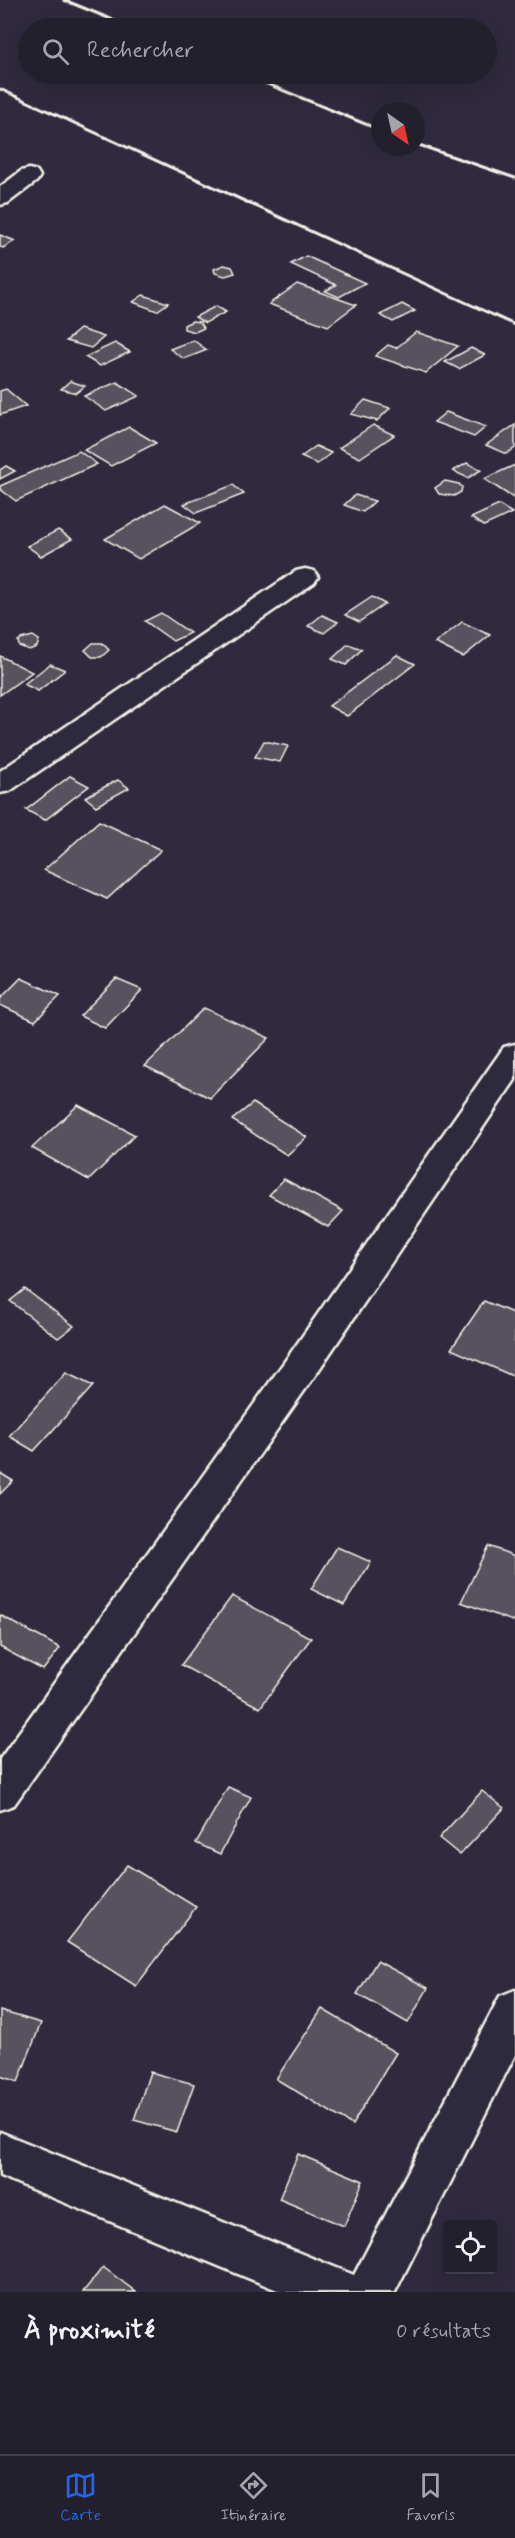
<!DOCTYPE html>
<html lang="fr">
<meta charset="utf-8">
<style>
:root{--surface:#23202e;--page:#2f2d3a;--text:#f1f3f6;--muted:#a3a3aa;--line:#403e4a;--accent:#2563eb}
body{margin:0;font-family:Mynerve,sans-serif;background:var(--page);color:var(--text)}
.controls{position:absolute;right:18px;bottom:18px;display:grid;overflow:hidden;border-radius:6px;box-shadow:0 6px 24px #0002}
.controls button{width:54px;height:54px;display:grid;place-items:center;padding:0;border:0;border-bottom:2px solid var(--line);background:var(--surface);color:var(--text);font:30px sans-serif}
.compass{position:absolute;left:371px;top:102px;width:54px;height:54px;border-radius:50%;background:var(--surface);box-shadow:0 6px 24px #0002;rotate:146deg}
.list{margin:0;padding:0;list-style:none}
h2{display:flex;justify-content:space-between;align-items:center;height:78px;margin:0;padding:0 24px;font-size:26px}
h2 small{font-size:20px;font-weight:400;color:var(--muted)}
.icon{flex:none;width:33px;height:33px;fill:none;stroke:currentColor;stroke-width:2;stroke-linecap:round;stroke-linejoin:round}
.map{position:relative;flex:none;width:515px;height:2292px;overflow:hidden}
.search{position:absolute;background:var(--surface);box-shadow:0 6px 24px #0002;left:18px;right:18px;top:18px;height:66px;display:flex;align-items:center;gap:15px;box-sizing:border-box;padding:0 21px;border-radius:33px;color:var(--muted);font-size:22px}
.sheet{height:162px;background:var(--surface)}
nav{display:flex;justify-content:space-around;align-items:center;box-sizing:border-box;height:84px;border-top:2px solid var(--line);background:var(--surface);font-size:16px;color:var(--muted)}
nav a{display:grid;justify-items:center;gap:3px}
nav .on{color:var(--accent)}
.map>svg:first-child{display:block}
.building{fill:#56525f;stroke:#f4f1e8;stroke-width:1.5}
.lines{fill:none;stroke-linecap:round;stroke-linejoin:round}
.minor-casing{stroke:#f4f1e8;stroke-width:5}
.minor{fill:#2f2a3d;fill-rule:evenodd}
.rail{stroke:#f4f1e8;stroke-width:3}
</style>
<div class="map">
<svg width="515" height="2292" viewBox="0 0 515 2292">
<rect width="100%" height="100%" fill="#2f2a3d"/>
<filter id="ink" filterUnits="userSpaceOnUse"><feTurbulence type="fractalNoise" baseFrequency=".0167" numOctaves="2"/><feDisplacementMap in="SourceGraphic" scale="12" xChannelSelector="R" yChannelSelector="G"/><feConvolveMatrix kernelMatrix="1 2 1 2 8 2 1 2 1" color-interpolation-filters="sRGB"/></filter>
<g filter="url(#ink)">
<!-- building -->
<g class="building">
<polygon points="0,235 15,241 3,248 0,247"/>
<polygon points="306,256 365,283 339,297 325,291 336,285 291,264"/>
<polygon points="224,265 232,267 235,273 225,276 215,273 214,269"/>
<polygon points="297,284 356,305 328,326 269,304"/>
<polygon points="143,295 168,303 157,311 133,302"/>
<polygon points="402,304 415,311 393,322 380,315"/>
<polygon points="216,306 226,312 205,323 195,317"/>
<polygon points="192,321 200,322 204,328 195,332 184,329 184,325"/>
<polygon points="80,329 104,337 91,348 66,341"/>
<polygon points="416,332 458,346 426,373 375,356 388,345 396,348"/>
<polygon points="193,340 207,350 184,359 170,349"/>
<polygon points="115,343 130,352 100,366 85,357"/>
<polygon points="471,348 485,355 459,369 445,362"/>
<polygon points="70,381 85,386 76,393 61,389"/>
<polygon points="117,382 139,396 106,411 84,396"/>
<polygon points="6,389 26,406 0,415 0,391"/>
<polygon points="365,400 390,408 377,421 351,414"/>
<polygon points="446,412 486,427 474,437 434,422"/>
<polygon points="373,425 394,435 360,458 339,448"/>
<polygon points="515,425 515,448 506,454 486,445"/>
<polygon points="129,427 156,443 111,466 84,450"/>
<polygon points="316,446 331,453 317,464 301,457"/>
<polygon points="79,451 97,464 16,501 0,489 0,486"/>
<polygon points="467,463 481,470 468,478 453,471"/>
<polygon points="515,465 515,499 484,479"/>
<polygon points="6,466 15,471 0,479 0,470"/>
<polygon points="445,481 459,484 462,487 461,492 454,496 439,494 435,488"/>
<polygon points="233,485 244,494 196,513 184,504"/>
<polygon points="355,495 375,501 363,512 344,505"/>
<polygon points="165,504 200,523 139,559 105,539"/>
<polygon points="499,505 512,513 484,526 471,518"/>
<polygon points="58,530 72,539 41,556 27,546"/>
<polygon points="372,597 385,604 359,622 345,615"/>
<polygon points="161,613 190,633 173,641 145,621"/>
<polygon points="322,615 338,622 324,633 308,626"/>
<polygon points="462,622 490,635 463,657 435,643"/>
<polygon points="33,636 39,640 37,647 29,650 19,646 18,641 21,639"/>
<polygon points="93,643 102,643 109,650 101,657 92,657 85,650"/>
<polygon points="348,644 362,649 346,665 332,659"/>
<polygon points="397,655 415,664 347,716 329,706"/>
<polygon points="0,656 32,672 0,695"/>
<polygon points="50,664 65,670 38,691 24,684"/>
<polygon points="264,741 288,746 280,762 255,757"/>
<polygon points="70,776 89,786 45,820 26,810"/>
<polygon points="118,780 129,788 96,806 85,797"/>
<polygon points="99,821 161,850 107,899 44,870"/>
<polygon points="21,978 60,996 35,1021 0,1005 0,999"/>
<polygon points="116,979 142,990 105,1028 80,1016"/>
<polygon points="204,1008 269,1038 210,1098 145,1066"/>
<polygon points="253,1103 307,1137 287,1155 232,1120"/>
<polygon points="78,1105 135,1135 89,1180 32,1148"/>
<polygon points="284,1179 343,1211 328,1227 269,1195"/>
<polygon points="25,1289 74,1326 58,1338 10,1301"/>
<polygon points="484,1301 515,1314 515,1377 451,1349"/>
<polygon points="66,1373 93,1386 34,1451 9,1436"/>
<polygon points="0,1473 13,1481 0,1494"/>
<polygon points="488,1546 515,1556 515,1622 461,1602"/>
<polygon points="337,1547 371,1562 344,1605 311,1589"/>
<polygon points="232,1596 311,1638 260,1708 181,1665"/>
<polygon points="0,1615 60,1648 43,1670 0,1647"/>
<polygon points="228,1787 251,1797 220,1854 196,1843"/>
<polygon points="482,1791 504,1808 460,1855 439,1838"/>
<polygon points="127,1865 196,1907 136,1986 67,1942"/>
<polygon points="377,1961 428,1988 408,2023 357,1994"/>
<polygon points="322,2009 396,2053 352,2125 276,2079"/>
<polygon points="0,2011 41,2023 18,2082 0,2076"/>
<polygon points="150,2072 194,2084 177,2132 134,2120"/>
<polygon points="298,2154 363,2181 344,2226 279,2199"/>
<polygon points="103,2267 136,2292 83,2292"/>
</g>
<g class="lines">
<!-- minor casing -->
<g class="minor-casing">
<g id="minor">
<polygon points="29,169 37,171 40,176 37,181 8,203 0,205 0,187 21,171"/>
<polygon points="305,569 314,571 318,577 314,583 10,791 0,793 0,771 296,571"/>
<polygon points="515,1044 515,1080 316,1374 14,1805 0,1810 0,1759 290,1354 504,1047"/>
<polygon points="515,1990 515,2055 395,2292 282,2292 0,2176 0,2132 354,2275 500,1996"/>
</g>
</g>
<!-- minor -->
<use href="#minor" class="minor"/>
<!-- rail -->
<g class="rail">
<polyline points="64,0 133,28"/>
<polyline points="243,74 380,130"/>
<polyline points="0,89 515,325"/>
<polyline points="416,144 515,178"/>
</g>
</g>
</g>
</svg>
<div class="controls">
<button><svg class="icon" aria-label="locate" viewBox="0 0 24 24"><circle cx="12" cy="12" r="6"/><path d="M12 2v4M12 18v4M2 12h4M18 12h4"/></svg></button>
</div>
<svg class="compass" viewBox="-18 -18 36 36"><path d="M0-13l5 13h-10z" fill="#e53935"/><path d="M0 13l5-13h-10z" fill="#a3a3aa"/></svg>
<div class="search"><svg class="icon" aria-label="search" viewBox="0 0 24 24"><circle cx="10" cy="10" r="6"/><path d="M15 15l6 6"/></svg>Rechercher</div>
</div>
<section class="sheet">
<h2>À proximité<small>0 résultats</small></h2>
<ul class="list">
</ul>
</section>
<nav>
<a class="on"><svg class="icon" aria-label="map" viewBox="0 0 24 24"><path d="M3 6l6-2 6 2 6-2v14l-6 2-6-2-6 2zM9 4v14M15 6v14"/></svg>Carte</a>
<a><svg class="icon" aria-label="directions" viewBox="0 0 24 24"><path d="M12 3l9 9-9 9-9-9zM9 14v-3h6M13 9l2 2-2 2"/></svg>Itinéraire</a>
<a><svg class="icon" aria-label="saved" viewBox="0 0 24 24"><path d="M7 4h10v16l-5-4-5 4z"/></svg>Favoris</a>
</nav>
